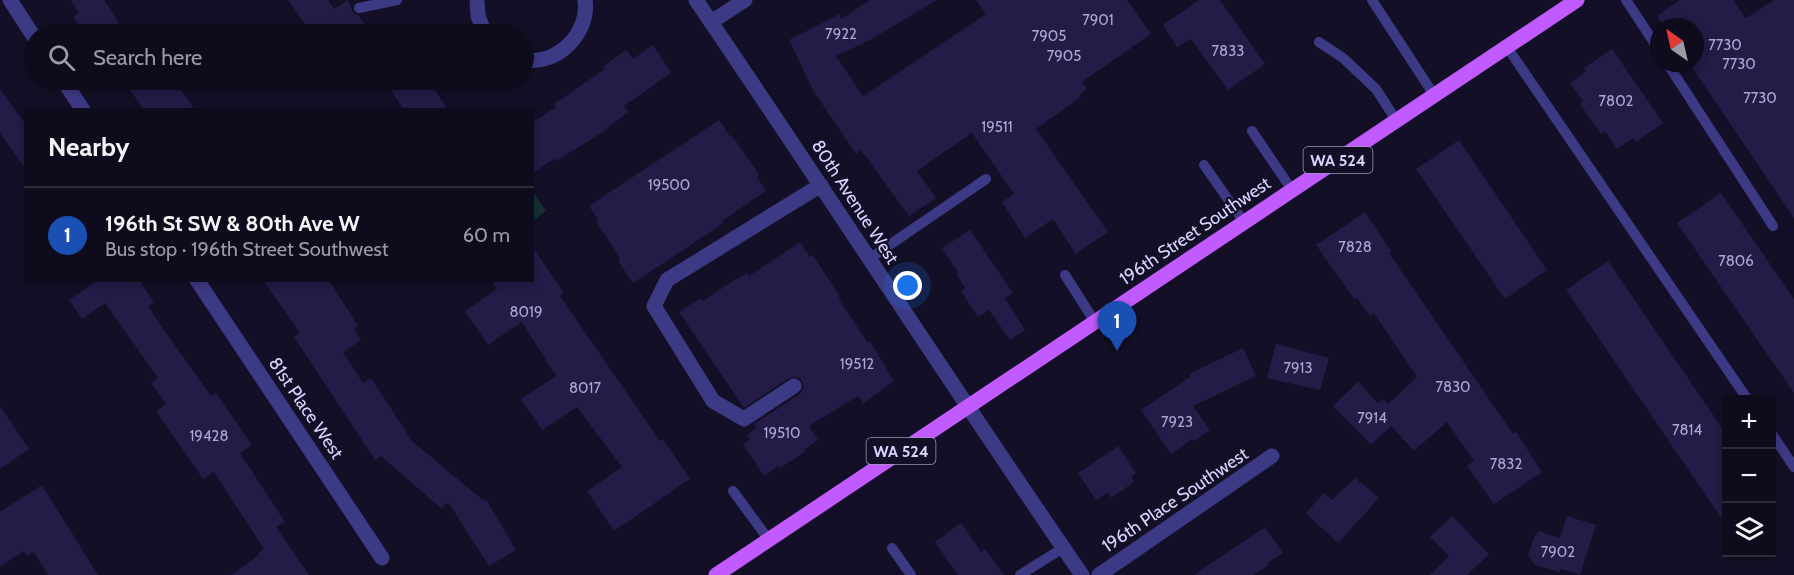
<!DOCTYPE html>
<meta charset="utf-8">
<style>
:root{--surface:#0e0b1c;--page:#1c1929;--text:#f1f3f6;--muted:#9b9ba3;--line:#2e2b3b;--accent:#7c3aed}
body{margin:0;font-family:Cabin,sans-serif;background:var(--page);color:var(--text)}
.controls{position:absolute;right:18px;bottom:18px;display:grid;overflow:hidden;border-radius:0px;box-shadow:0 3px 9px #0003}
.controls button{width:54px;height:54px;display:grid;place-items:center;padding:0;border:0;border-bottom:2px solid var(--line);background:var(--surface);color:var(--text);font:30px sans-serif}
.compass{position:absolute;left:1650px;top:18px;width:54px;height:54px;border-radius:50%;background:var(--surface);box-shadow:0 3px 9px #0003;rotate:326deg}
.you{position:absolute;left:908px;top:286px;width:21px;height:21px;margin:-15px;border:4px solid #fff;border-radius:50%;background:#1a73e8;box-shadow:0 0 0 9px #1a73e833}
.badge{display:grid;place-items:center;width:39px;height:39px;border-radius:50%;background:var(--accent);color:#fff;font-size:20px;font-weight:700}
.pin{position:absolute;translate:-50% -50px;filter:drop-shadow(0 2px 3px #0008)}
.pin::after{content:'';position:absolute;top:32px;width:21px;height:18px;background:inherit;clip-path:polygon(0 0,100% 0,50% 100%)}
.list{margin:0;padding:0;list-style:none}
h2{display:flex;justify-content:space-between;align-items:center;height:78px;margin:0;padding:0 24px;font-size:26px}
h2 small{font-size:20px;font-weight:400;color:var(--muted)}
.list li{display:grid;grid-template-columns:39px 1fr auto;gap:18px;align-items:center;box-sizing:border-box;height:96px;padding:0 24px;border-top:2px solid var(--line)}
.list b{display:block;font-size:22px;white-space:nowrap}
.list p{margin:0;font-size:20px;white-space:nowrap;color:var(--muted)}
.list em{font-size:20px;font-style:normal;color:var(--muted)}
.icon{flex:none;width:33px;height:33px;fill:none;stroke:currentColor;stroke-width:2;stroke-linecap:round;stroke-linejoin:round}
.map{position:relative;flex:none;width:1794px;height:575px;overflow:hidden}
.search{position:absolute;background:var(--surface);box-shadow:0 3px 9px #0003;left:24px;top:24px;width:510px;height:66px;display:flex;align-items:center;gap:15px;box-sizing:border-box;padding:0 21px;border-radius:33px;color:var(--muted);font-size:22px}
.panel{position:absolute;background:var(--surface);box-shadow:0 3px 9px #0003;left:24px;top:108px;width:510px;height:174px;border-radius:0px}
.map>svg:first-child{display:block}
.green{fill:#12302f}
.building{fill:#241b47}
.lines{fill:none;stroke-linecap:round;stroke-linejoin:round}
.service{stroke:#3d3a85;stroke-width:10}
.minor{stroke:#3d3a85;stroke-width:15}
.tertiary{stroke:#3d3a85;stroke-width:15}
.primary{stroke:#c25bff;stroke-width:15}
.labels{text-anchor:middle;dominant-baseline:central;stroke-width:4.5;stroke-linejoin:round;paint-order:stroke}
.number-label{font-size:15px;fill:#aca6d1}
.shield{fill:#130f26;stroke:#9e99be;stroke-width:1.5}
.shield-label{font-size:16px;font-weight:bold;fill:#d9d4ff}
.street-label{font-size:18px;fill:#d9d4ff;stroke:#130f26}
</style>
<div class="map">
<svg width="1794" height="575" viewBox="0 0 1794 575">
<rect width="100%" height="100%" fill="#130f26"/>
<!-- green -->
<polygon class="green" points="533,191 546,211 533,221 532,221"/>
<!-- building -->
<g class="building">
<polygon points="71,0 104,0 126,34 85,34 73,17 79,13"/>
<polygon points="288,0 328,0 334,9 348,0 353,13 358,15 372,34 312,34"/>
<polygon points="870,0 937,0 870,40 836,56 863,96 986,14 976,0 1127,0 1151,34 1082,82 1087,89 1080,94 1081,97 1036,129 1108,232 1076,254 1053,219 1025,238 1002,202 1014,194 972,133 917,171 936,198 909,216 861,150 856,154 814,92 789,40 840,14 841,19"/>
<polygon points="1199,0 1220,0 1265,64 1228,90 1191,39 1177,47 1163,25"/>
<polygon points="1680,0 1733,0 1746,18 1774,0 1794,0 1794,218 1689,63 1695,63 1695,27 1664,27 1657,16"/>
<polygon points="653,45 671,73 624,106 629,112 607,127 608,129 556,161 554,159 532,174 532,123 556,107 554,104 605,69 603,66 626,50 633,59"/>
<polygon points="1612,49 1663,123 1636,142 1633,138 1617,149 1605,131 1601,134 1580,104 1583,101 1570,83 1586,71 1584,68"/>
<polygon points="123,80 174,80 195,110 144,110"/>
<polygon points="384,80 428,80 448,110 404,110"/>
<polygon points="0,89 26,125 26,170 0,133"/>
<polygon points="719,120 729,135 733,137 756,170 759,175 757,177 766,191 722,221 724,223 633,283 619,262 619,256 597,223 598,220 589,206"/>
<polygon points="1459,140 1547,270 1505,299 1416,169"/>
<polygon points="1721,193 1794,299 1794,393 1677,223"/>
<polygon points="1365,212 1391,251 1389,253 1513,434 1516,432 1542,472 1494,504 1467,466 1474,461 1447,422 1414,451 1391,426 1371,445 1333,406 1358,382 1378,403 1383,399 1388,404 1417,377 1374,313 1370,316 1357,298 1355,300 1316,245"/>
<polygon points="970,230 1013,293 1005,298 1025,330 1010,340 989,310 978,317 961,291 965,288 956,274 958,272 942,248"/>
<polygon points="800,242 810,257 813,255 840,297 838,298 868,343 870,341 894,381 863,404 858,396 809,426 818,440 804,450 805,452 780,468 778,466 764,476 743,444 750,439 747,435 756,428 754,424 800,394 804,386 802,381 798,377 789,378 744,408 679,312 700,298 703,301 736,279 747,273 749,276"/>
<polygon points="532,246 564,293 560,296 660,441 663,439 690,479 614,531 587,491 622,467 577,407 542,430 521,399 556,376 522,322 488,345 465,311 497,289 491,280 532,280"/>
<polygon points="1608,261 1726,434 1726,525 1566,290"/>
<polygon points="98,280 139,280 154,302 148,306 157,320 211,396 216,393 252,445 240,453 285,522 276,527 309,575 231,575 259,555 258,553 264,549 214,472 203,479 156,411 166,404 151,383 158,378 105,303 82,319 69,300"/>
<polygon points="263,280 329,280 358,326 354,329 361,340 343,352 363,383 371,378 412,441 484,501 486,499 516,550 489,566 448,502 442,509 381,456 375,460 294,337 300,333"/>
<polygon points="1276,344 1329,358 1320,390 1267,378"/>
<polygon points="1243,348 1256,376 1193,406 1210,430 1194,441 1192,439 1171,454 1141,410 1190,377 1189,374"/>
<polygon points="0,406 29,449 0,469"/>
<polygon points="1118,446 1136,473 1131,477 1134,482 1111,498 1108,492 1096,500 1078,473"/>
<polygon points="1355,478 1379,498 1338,543 1306,513 1324,493 1332,500"/>
<polygon points="42,485 98,575 48,575 34,552 27,556 24,551 0,566 0,512"/>
<polygon points="1452,516 1489,554 1467,575 1430,575 1449,556 1430,537"/>
<polygon points="1567,516 1596,525 1580,575 1561,569 1560,572 1535,565 1528,555 1535,535 1537,535 1538,531 1560,538"/>
<polygon points="961,523 981,552 985,549 1004,575 958,575 935,542"/>
<polygon points="1265,527 1283,553 1267,563 1269,565 1254,575 1194,575"/>
</g>
<g class="lines">
<!-- service -->
<g class="service">
<polyline points="1372,0 1434,95"/>
<polyline points="1626,0 1659,50"/>
<polyline points="359,8 397,0"/>
<polyline points="1319,42 1343,58 1376,89 1396,120"/>
<polyline points="1507,47 1748,400"/>
<polyline points="1667,63 1773,226"/>
<polyline points="1252,131 1292,190"/>
<polyline points="1204,165 1244,222"/>
<polyline points="869,259 986,179"/>
<polyline points="1065,275 1095,322"/>
<polyline points="1772,434 1794,467"/>
<polyline points="733,491 769,540"/>
<polyline points="892,548 911,575"/>
<polyline points="1020,575 1063,548"/>
</g>
<!-- minor -->
<g class="minor">
<polyline points="10,0 34,37"/>
<polyline points="477,0 478,16 485,34"/>
<polyline points="711,22 745,0"/>
<path d="M 524,60 C 557,66 590,33 585,0"/>
<polyline points="63,80 83,110"/>
<polyline points="197,280 382,558"/>
<polyline points="794,386 744,419 713,401 654,306 667,280 821,185"/>
<polyline points="1099,575 1272,456"/>
</g>
<!-- tertiary -->
<path class="tertiary" d="M 696,0 C 826,191 951,385 1082,575"/>
<!-- primary -->
<polyline class="primary" points="716,575 1577,0"/>
</g>
<g class="labels">
<!-- number labels -->
<g class="number-label">
<text x="1098" y="20">7901</text>
<text x="841" y="34">7922</text>
<text x="1049" y="36">7905</text>
<text x="1725" y="45">7730</text>
<text x="1228" y="51">7833</text>
<text x="1064" y="56">7905</text>
<text x="1739" y="64">7730</text>
<text x="1760" y="98">7730</text>
<text x="1616" y="101">7802</text>
<text x="997" y="127">19511</text>
<text x="669" y="185">19500</text>
<text x="1355" y="247">7828</text>
<text x="1736" y="261">7806</text>
<text x="526" y="312">8019</text>
<text x="857" y="364">19512</text>
<text x="1298" y="368">7913</text>
<text x="1453" y="387">7830</text>
<text x="585" y="388">8017</text>
<text x="1372" y="418">7914</text>
<text x="1177" y="422">7923</text>
<text x="1687" y="430">7814</text>
<text x="782" y="433">19510</text>
<text x="209" y="436">19428</text>
<text x="1506" y="464">7832</text>
<text x="1558" y="552">7902</text>
</g>
<!-- shield labels -->
<g class="shield">
<rect x="1303.5" y="147" width="69" height="26" rx="4.5"/>
<rect x="866.5" y="438" width="69" height="26" rx="4.5"/>
</g>
<g class="shield-label">
<text x="1338" y="160">WA 524</text>
<text x="901" y="451">WA 524</text>
</g>
<!-- street labels -->
<g class="street-label">
<text transform="translate(855 202) rotate(57)">80th Avenue West</text>
<text transform="translate(1195 231) rotate(-34)">196th Street Southwest</text>
<text transform="translate(306 408) rotate(56)">81st Place West</text>
<text transform="translate(1175 500) rotate(-34)">196th Place Southwest</text>
</g>
</g>
</svg>
<div class="controls">
<button>+</button>
<button>−</button>
<button><svg class="icon" aria-label="layers" viewBox="0 0 24 24"><path d="M12 4l9 5-9 5-9-5zM3 14l9 5 9-5"/></svg></button>
</div>
<svg class="compass" viewBox="-18 -18 36 36"><path d="M0-13l5 13h-10z" fill="#e53935"/><path d="M0 13l5-13h-10z" fill="#9b9ba3"/></svg>
<div class="you"></div>
<div class="pin badge" style="left:1117px;top:351px;background:#1a4fb4">1</div>
<div class="search"><svg class="icon" aria-label="search" viewBox="0 0 24 24"><circle cx="10" cy="10" r="6"/><path d="M15 15l6 6"/></svg>Search here</div>
<section class="panel">
<h2>Nearby<small></small></h2>
<ul class="list">
<li><span class="badge" style="background:#1a4fb4">1</span><div><b>196th St SW &amp; 80th Ave W</b><p>Bus stop · 196th Street Southwest</p></div><em>60 m</em></li>
</ul>
</section>
</div>
